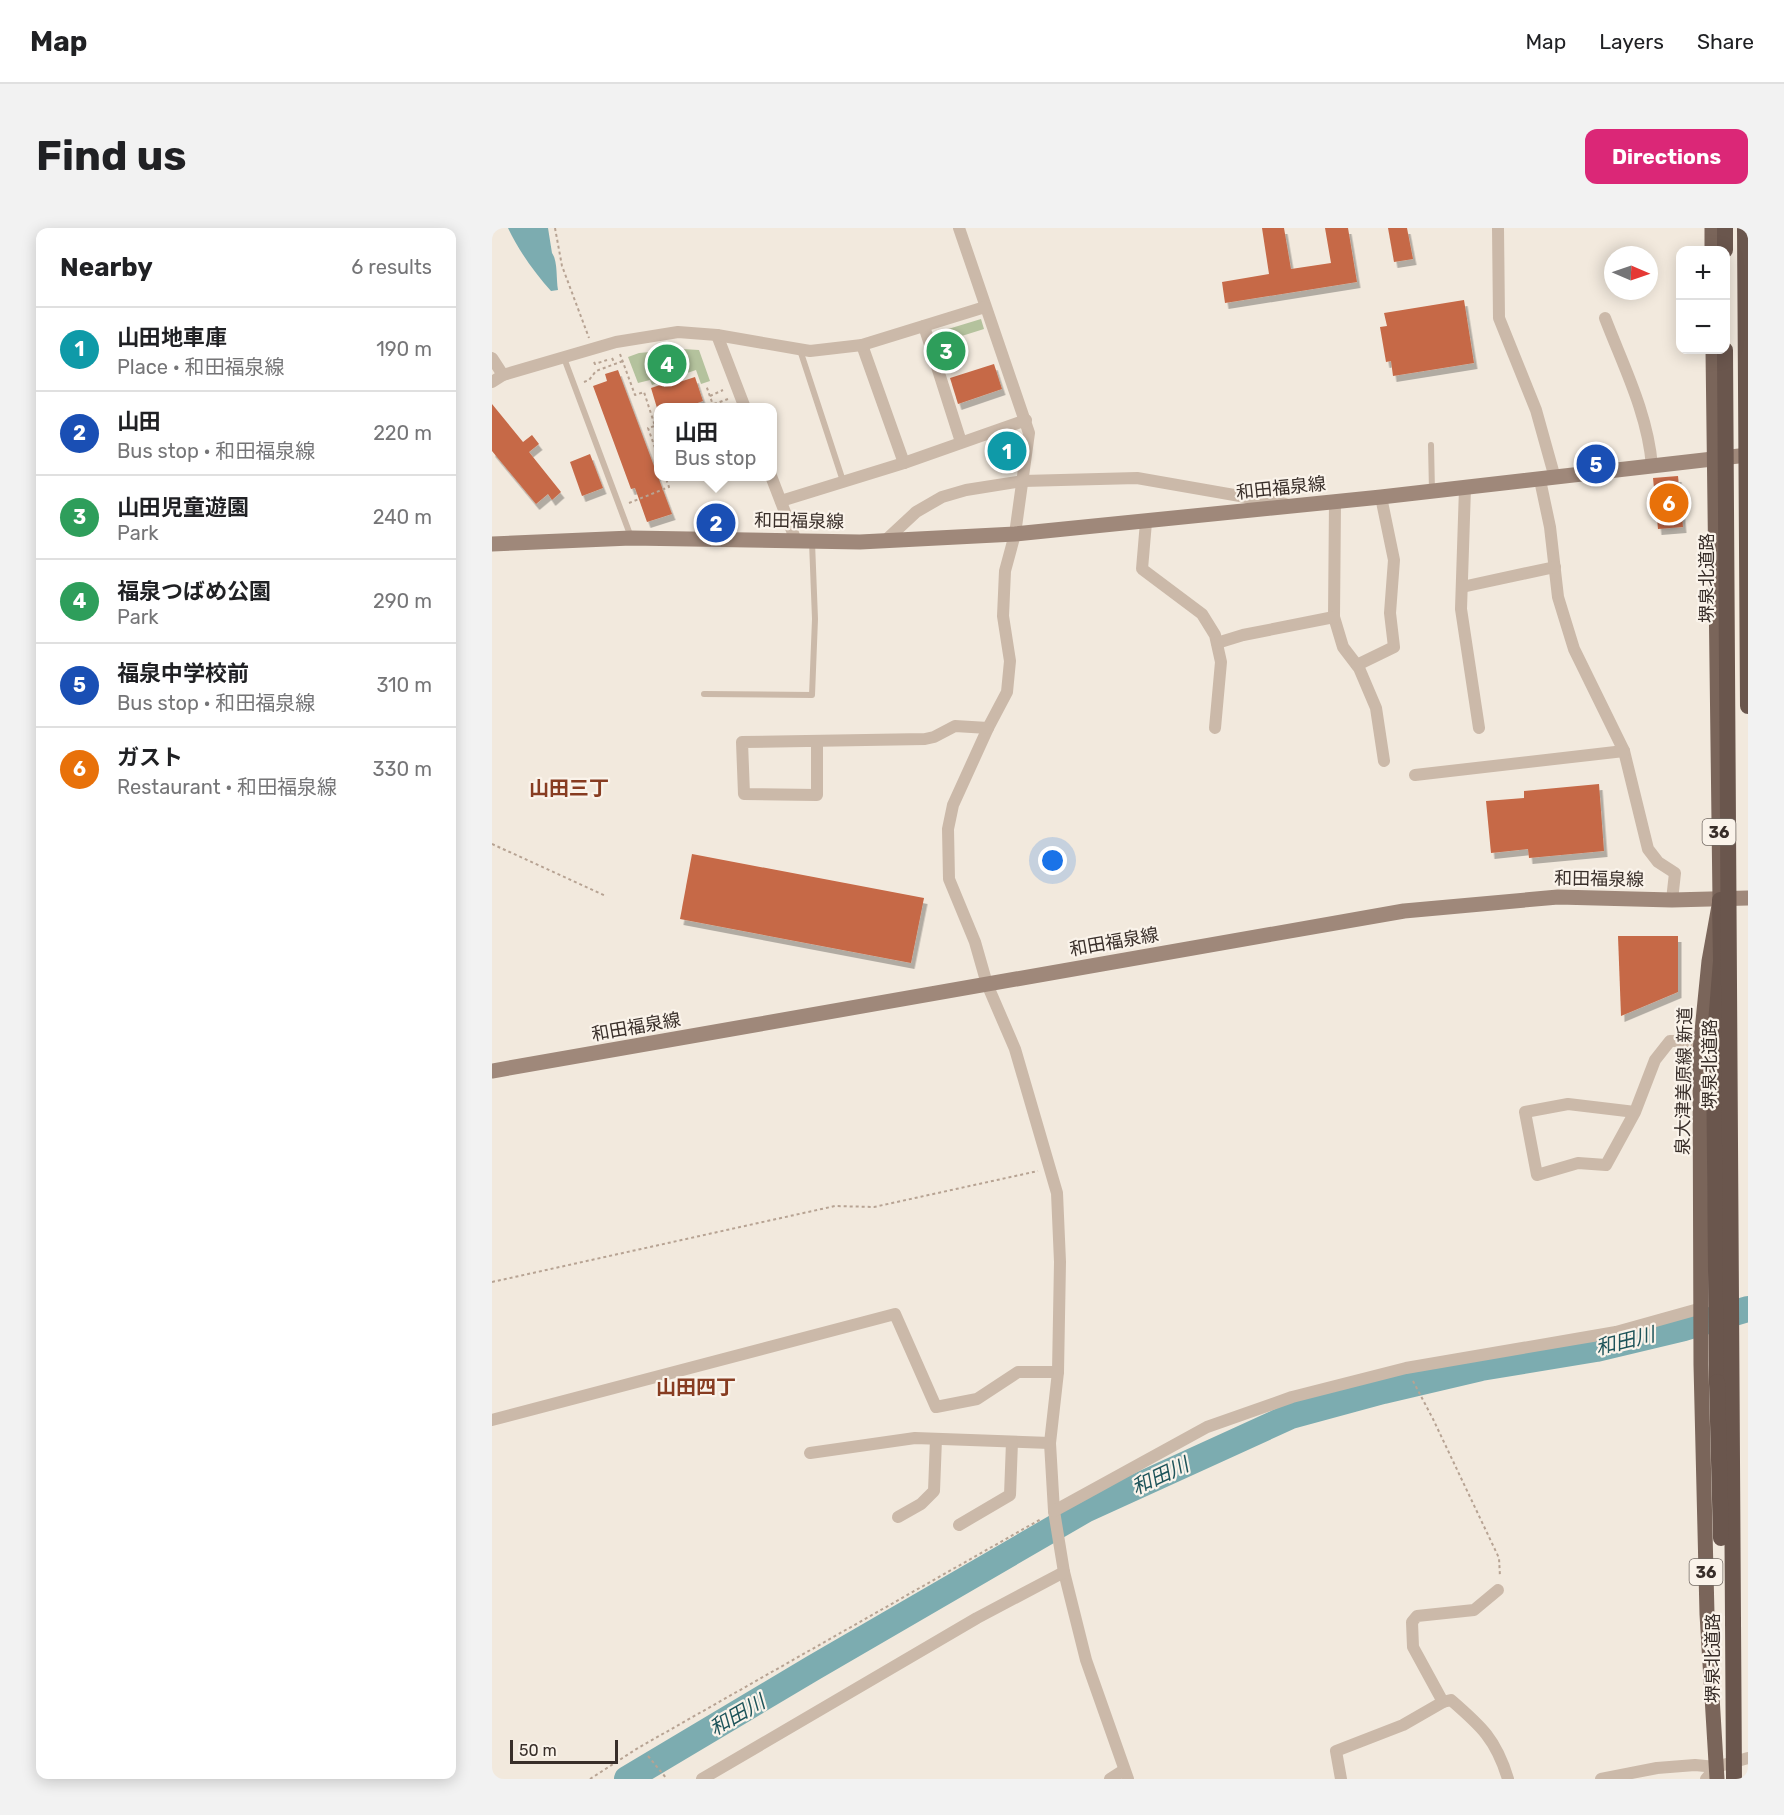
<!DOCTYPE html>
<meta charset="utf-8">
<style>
:root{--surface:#fff;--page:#f2f2f2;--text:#202124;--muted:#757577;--line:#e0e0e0;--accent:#db2777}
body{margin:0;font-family:Rubik,"Noto Sans JP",sans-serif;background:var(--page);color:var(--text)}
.controls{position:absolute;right:18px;top:18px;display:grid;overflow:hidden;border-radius:12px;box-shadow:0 3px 15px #0003}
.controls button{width:54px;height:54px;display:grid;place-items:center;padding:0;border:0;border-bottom:2px solid var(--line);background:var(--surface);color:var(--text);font:30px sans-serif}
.compass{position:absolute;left:1112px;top:18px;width:54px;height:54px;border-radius:50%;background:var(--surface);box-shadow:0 3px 15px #0003;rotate:92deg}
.scale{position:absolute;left:18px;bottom:15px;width:108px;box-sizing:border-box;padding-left:6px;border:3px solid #382e29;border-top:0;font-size:16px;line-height:21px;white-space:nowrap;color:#382e29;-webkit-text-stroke:4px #faf3ea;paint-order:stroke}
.you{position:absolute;left:561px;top:633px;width:21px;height:21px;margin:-15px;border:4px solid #fff;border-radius:50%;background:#1a73e8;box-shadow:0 0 0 9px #1a73e833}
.badge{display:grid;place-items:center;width:39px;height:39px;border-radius:50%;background:var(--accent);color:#fff;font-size:20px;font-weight:700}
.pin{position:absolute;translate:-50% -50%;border:3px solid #fff;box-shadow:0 2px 6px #0006}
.popup{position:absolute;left:162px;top:175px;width:123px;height:78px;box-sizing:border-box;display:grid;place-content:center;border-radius:12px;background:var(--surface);filter:drop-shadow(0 2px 4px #0005);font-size:20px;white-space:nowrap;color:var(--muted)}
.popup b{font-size:22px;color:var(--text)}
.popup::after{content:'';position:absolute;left:50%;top:100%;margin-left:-12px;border:12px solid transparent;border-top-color:var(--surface)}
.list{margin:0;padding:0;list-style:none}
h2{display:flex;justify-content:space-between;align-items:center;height:78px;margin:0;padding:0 24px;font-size:26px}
h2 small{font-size:20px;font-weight:400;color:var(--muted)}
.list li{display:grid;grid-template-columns:39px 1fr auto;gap:18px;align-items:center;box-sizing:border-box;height:84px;padding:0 24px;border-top:2px solid var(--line)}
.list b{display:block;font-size:22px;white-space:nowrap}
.list p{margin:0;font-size:20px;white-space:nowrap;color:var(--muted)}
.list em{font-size:20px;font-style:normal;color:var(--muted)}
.map{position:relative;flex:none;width:1256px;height:1551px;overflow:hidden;border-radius:12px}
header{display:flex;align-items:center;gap:36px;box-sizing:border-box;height:84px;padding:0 30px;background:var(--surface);border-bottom:2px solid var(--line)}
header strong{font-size:28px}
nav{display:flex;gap:33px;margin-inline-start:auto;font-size:21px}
.intro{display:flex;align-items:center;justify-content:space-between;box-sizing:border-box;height:144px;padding:0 36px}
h1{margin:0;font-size:42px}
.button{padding:15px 27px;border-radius:12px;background:var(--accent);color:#fff;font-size:21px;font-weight:700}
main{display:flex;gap:36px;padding:0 36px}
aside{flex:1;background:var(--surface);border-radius:12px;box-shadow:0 3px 15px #0003}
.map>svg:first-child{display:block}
.green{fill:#b4c29d}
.water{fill:#7cacb0}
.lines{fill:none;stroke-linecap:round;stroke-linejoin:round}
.river{stroke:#7cacb0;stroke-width:26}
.building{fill:#c66947;filter:url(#shadow)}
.path{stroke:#b7a393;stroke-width:2;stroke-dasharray:3 3;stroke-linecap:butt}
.service{stroke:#cbb9a9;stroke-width:6}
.minor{stroke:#cbb9a9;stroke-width:12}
.secondary{stroke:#9f887a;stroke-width:15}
.primary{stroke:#7a655a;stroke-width:15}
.trunk{stroke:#6a564d;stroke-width:16}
.trunk-bridge{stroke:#6a564d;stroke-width:16}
.labels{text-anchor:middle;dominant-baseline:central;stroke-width:4.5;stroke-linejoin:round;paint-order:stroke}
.shield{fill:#faf3ea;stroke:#726963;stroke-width:1.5}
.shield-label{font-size:16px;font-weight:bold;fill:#382e29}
.street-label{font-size:18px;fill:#382e29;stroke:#faf3ea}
.neighbourhood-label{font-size:20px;font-weight:bold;fill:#873c21;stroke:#faf3ea}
.water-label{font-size:20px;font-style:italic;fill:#1e545a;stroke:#faf3ea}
</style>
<header>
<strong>Map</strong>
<nav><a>Map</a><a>Layers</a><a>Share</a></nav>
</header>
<div class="intro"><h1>Find us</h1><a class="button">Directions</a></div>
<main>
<aside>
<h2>Nearby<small>6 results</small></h2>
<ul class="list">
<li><span class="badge" style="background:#0f9aa8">1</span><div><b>山田地車庫</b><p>Place · 和田福泉線</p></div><em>190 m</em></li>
<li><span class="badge" style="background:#1a4fb4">2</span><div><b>山田</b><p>Bus stop · 和田福泉線</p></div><em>220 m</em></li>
<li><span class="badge" style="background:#2e9e5b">3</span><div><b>山田児童遊園</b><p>Park</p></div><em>240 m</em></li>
<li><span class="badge" style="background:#2e9e5b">4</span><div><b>福泉つばめ公園</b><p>Park</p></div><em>290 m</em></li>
<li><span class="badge" style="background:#1a4fb4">5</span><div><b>福泉中学校前</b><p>Bus stop · 和田福泉線</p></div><em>310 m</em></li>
<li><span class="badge" style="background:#e8710a">6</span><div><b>ガスト</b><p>Restaurant · 和田福泉線</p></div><em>330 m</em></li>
</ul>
</aside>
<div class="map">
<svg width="1256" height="1551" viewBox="0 0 1256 1551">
<defs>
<filter id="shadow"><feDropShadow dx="3.5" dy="6" stdDeviation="0" flood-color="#0004"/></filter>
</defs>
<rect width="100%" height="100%" fill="#f2e9dd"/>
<!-- green -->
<g class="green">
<polygon points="489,91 492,101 457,112 464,135 453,138 443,105"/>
<polygon points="190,121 207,122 218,153 209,156 204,142 160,157 158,152 146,155 136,129 147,125"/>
</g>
<!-- water -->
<path class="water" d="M 16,0 L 56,0 L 60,25 C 66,33 64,51 66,62 L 59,63 C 42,44 27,23 16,0 Z"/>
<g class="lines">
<!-- river -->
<polyline class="river" points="135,1551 321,1440 593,1282 799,1188 891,1163 989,1140 1104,1121 1192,1100 1256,1081"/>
</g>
<!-- building -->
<g class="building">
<polygon points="770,0 792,0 799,41 839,35 833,0 856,0 865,54 733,75 730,54 777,46"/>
<polygon points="896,0 915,0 921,31 902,34"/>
<polygon points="972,72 982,135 901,148 899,133 894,134 888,99 895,98 892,85"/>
<polygon points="502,136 510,161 466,176 458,150"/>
<polygon points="126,142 180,286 155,294 143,260 139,261 101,158 115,153 113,146"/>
<polygon points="203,149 211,173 192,180 165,180 159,160 171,156 172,159"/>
<polygon points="0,176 31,214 40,207 47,216 37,224 69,264 60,272 56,266 44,276 0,223"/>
<polygon points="507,211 524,212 523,236 506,235"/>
<polygon points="98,226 111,260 90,268 78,234"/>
<polygon points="1186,248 1191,299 1166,301 1161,250"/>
<polygon points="1107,556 1112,623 1037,630 1036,621 999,625 994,573 1032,570 1032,563"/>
<polygon points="200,626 432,670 419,735 188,691"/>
<polygon points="1126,708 1186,708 1186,764 1129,788"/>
</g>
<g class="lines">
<!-- path -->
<g class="path">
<polyline points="63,0 70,38 97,110"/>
<polyline points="128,126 143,167 152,164 163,198 156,200 167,231"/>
<polyline points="120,130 123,136"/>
<polyline points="102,134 103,136 115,132"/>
<polyline points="92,154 97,152 104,143 131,133"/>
<polyline points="218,168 231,162"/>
<polyline points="222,176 236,171"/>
<polyline points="213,180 221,177 214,157"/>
<polyline points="137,275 177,259 173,248"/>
<polyline points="0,616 114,668"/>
<polyline points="0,1054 343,978 382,979 546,943"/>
<polyline points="921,1153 941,1191 1007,1330 1008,1349"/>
<polyline points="156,1528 175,1551"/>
<polyline points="98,1551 146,1520 549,1291"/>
</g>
<!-- service -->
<g class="service">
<polyline points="308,122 351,253"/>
<polyline points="72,130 139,309"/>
<polyline points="939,217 940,263"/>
<polyline points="212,466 320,467 323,391 320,314"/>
</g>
<!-- minor -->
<g class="minor">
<polyline points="467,0 537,205 523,306 513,343 511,388 518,433 515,464 496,500 461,577 456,601 457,651 483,714 495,756 523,821 565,965 568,1034 566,1144 558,1215 562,1283 572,1344 594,1432 636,1551"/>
<polyline points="1006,0 1007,90 1044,182 1063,250"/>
<path d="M 1113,90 C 1131,137 1156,186 1160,238"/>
<polyline points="432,98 469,214"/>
<polyline points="225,107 253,180"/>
<polyline points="370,117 412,235"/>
<polyline points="0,130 11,147"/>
<polyline points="0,154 11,147 124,114 186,104 225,107 318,123 370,117 493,79"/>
<polyline points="279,248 304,313"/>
<polyline points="1048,252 1058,299 1066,369 1082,421 1132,523 1156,621 1166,634 1183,645 1180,672"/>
<polyline points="973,260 969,381 987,500"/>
<polyline points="289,273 412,235 534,192"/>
<polyline points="843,274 842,389 851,419 867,440 884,480 892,533"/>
<polyline points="654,294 650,341 710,386 723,407 729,434 723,500"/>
<polyline points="394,312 424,284 450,269 474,262 531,253 645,250 793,276"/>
<polyline points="970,359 1063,339"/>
<polyline points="725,415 751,407 842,389"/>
<polyline points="865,437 902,419 898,385 902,332 889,269"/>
<polyline points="325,513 325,567 252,566 250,514 433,511 442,509 463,498 496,500"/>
<polyline points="923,547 1132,523"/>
<polyline points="1143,884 1076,876 1033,884 1045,947 1086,935 1114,937 1143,884 1163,832 1178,813 1209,813"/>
<polyline points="0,1192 403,1086 444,1179 485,1171 526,1144 566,1144"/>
<polyline points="318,1225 423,1210 558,1215"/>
<polyline points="562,1283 715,1199 800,1169 914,1140 1124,1104 1210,1080"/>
<polyline points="406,1289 429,1276 442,1263 444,1211"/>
<polyline points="467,1297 518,1267 520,1214"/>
<polyline points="951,1474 921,1419 920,1394 925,1388 982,1382 1006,1362"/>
<polyline points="210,1551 485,1390 572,1344"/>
<polyline points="618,1551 632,1542"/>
<path d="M 849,1551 L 844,1523 L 911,1497 L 951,1474 L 959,1472 C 989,1498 1004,1511 1016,1551"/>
<polyline points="1109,1551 1165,1540 1203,1537 1224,1539 1256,1530"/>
<polyline points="1214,1551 1224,1539"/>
</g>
<!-- secondary -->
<g class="secondary">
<polyline points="0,316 139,310 368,314 523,306 889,269 1256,227"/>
<polyline points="0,843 912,683 1066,669 1180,672 1256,670"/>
</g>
<!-- primary -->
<g class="primary">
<polyline points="1220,0 1220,22"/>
<polyline points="1221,122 1228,672 1217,733 1208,823 1209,1137 1215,1386 1225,1551"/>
</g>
<!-- trunk -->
<g class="trunk">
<polyline points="1233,0 1233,22"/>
<polyline points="1225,1154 1222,821 1229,733 1228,672"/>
</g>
<!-- trunk-bridge -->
<g class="trunk-bridge">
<polyline points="1253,0 1256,478"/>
<polyline points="1233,122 1242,1551"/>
<polyline points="1225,1154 1229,1310"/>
</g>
</g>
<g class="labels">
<!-- shield labels -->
<g class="shield">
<rect x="1210.5" y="591" width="33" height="26" rx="4.5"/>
<rect x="1197.5" y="1331" width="33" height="26" rx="4.5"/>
</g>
<g class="shield-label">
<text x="1227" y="604">36</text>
<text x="1214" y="1344">36</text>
</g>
<!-- street labels -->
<g class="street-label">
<text transform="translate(789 260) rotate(-6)">和田福泉線</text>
<text transform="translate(307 293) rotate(1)">和田福泉線</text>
<text transform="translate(1215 350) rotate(-90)">堺泉北道路</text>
<text transform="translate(1107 651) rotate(1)">和田福泉線</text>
<text transform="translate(622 714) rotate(-10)">和田福泉線</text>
<text transform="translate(144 799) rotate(-10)">和田福泉線</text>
<text transform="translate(1218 836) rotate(-90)">堺泉北道路</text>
<text transform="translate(1192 853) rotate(-89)">泉大津美原線 新道</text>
<text transform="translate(1221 1430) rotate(-90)">堺泉北道路</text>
</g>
<!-- neighbourhood labels -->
<g class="neighbourhood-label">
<text x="77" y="560">山田三丁</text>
<text x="204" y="1159">山田四丁</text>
</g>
<!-- water labels -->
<g class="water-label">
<text transform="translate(1133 1113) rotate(-14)">和田川</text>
<text transform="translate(668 1248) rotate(-25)">和田川</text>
<text transform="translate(245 1487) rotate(-30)">和田川</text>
</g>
</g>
</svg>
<div class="controls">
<button>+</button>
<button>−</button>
</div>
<svg class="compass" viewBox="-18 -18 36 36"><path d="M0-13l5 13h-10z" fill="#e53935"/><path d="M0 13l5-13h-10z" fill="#757577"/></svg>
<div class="scale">50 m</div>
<div class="you"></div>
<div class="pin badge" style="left:515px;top:223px;background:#0f9aa8">1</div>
<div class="pin badge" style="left:224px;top:295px;background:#1a4fb4">2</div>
<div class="popup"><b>山田</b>Bus stop</div>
<div class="pin badge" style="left:454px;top:123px;background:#2e9e5b">3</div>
<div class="pin badge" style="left:175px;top:136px;background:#2e9e5b">4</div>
<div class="pin badge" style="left:1104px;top:236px;background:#1a4fb4">5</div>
<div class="pin badge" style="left:1177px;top:275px;background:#e8710a">6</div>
</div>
</main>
